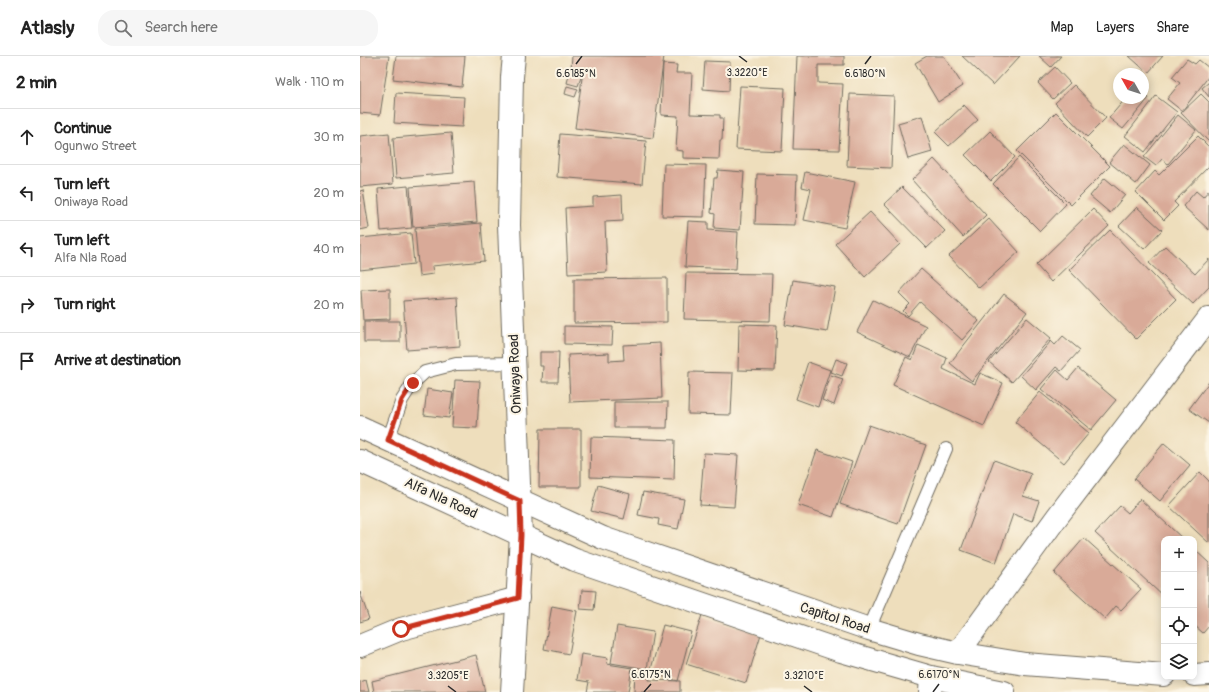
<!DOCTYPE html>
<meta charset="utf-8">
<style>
:root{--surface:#fff;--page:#f6f6f6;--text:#222;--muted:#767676;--line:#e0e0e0}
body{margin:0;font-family:Pangolin,sans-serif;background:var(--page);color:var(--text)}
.controls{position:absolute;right:12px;bottom:12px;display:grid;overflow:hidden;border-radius:8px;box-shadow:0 2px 10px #0003}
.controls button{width:36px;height:36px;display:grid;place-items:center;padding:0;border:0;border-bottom:1px solid var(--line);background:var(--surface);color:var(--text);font:20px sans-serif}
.compass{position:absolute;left:753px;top:12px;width:36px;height:36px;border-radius:50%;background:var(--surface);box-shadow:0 2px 10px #0003;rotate:309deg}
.stop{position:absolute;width:12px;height:12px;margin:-9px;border:3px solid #c8321e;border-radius:50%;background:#fff}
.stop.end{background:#c8321e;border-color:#fff;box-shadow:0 1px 4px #0008}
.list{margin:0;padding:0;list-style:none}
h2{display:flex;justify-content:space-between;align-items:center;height:52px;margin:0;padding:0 16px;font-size:17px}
h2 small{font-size:13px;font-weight:400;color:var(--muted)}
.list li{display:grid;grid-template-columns:26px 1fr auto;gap:12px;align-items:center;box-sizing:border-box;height:56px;padding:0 16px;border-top:1px solid var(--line)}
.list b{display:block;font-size:15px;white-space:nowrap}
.list p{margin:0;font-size:13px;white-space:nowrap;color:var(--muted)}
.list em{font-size:13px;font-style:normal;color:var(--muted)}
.icon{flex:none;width:22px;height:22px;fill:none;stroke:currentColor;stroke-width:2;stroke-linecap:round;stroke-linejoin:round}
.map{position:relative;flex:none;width:849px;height:636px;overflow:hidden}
header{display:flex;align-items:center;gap:24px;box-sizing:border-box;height:56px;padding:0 20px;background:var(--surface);border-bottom:1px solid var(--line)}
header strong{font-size:19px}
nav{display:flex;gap:22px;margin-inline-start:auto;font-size:14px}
.search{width:280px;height:36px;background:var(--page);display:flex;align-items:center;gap:10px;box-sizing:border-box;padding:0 14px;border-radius:16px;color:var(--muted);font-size:15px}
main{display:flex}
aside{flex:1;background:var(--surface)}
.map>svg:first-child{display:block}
.building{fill:#d9aa98}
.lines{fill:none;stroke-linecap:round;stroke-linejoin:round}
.lane-casing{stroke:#6f6a5e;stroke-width:14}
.street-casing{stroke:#6f6a5e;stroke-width:24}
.secondary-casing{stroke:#6f6a5e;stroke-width:24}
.lane{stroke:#fff;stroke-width:12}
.street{stroke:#fff;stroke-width:22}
.secondary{stroke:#fff;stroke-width:22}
.route{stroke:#c8321e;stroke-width:5}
.ticks{fill:none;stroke:#2b2b2b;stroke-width:1.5}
.labels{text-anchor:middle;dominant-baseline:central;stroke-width:4;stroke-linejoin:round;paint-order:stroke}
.street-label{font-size:14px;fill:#2b2b2b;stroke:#fcf5e5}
.ticks-label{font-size:10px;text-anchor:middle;fill:#2b2b2b;stroke:#fcf5e5;stroke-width:4;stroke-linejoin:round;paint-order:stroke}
</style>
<header>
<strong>Atlasly</strong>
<div class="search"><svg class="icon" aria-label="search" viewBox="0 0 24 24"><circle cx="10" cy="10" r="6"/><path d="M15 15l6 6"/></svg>Search here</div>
<nav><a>Map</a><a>Layers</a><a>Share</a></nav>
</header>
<main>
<aside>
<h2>2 min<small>Walk · 110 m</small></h2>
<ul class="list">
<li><svg class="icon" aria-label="ahead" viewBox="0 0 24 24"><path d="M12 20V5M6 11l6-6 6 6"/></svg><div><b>Continue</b><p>Ogunwo Street</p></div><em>30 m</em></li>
<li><svg class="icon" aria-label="left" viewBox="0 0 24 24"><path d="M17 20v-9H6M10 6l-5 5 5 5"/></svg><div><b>Turn left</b><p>Oniwaya Road</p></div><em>20 m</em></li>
<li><svg class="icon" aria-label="left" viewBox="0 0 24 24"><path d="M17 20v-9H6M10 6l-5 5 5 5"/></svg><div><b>Turn left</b><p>Alfa Nla Road</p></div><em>40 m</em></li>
<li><svg class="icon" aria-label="right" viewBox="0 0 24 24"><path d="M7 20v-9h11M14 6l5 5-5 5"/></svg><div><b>Turn right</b></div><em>20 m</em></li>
<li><svg class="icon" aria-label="arrive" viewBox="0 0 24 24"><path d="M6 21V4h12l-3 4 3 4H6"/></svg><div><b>Arrive at destination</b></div></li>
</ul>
</aside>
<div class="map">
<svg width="849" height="636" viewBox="0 0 849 636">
<rect width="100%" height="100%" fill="#fcf5e5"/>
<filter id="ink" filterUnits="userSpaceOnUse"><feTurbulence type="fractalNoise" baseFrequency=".025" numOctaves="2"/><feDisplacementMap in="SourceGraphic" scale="8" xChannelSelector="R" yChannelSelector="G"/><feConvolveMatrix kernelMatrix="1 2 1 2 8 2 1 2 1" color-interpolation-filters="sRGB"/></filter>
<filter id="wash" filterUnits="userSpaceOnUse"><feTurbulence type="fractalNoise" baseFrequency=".012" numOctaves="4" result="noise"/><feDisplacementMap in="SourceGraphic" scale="16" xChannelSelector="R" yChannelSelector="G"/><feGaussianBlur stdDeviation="0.9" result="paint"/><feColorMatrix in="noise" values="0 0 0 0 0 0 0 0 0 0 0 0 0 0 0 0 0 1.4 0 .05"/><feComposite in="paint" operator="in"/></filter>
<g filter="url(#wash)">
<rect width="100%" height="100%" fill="#eedebc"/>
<g id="blocks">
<!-- building -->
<g class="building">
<polygon points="0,0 29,0 20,59 0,57"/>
<polygon points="36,0 105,0 102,31 33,23"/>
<polygon points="212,0 304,0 293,82 215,72 223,15 211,13"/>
<polygon points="437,0 484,0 484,9 458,9 458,27 483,28 479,94 433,93"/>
<polygon points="567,0 584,0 603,30 578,46 555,7"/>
<polygon points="602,0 660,0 633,29"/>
<polygon points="679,0 701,0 691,11"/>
<polygon points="769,0 803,0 788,17"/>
<polygon points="827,3 835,8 839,4 849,12 849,20 822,55 807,43 820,27 812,21"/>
<polygon points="345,5 370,6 369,35 343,33"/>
<polygon points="303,8 317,9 316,17 332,17 330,58 360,59 360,62 363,62 362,84 360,84 359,103 323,102 323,95 316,94 318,60 301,59"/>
<polygon points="695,11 710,27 693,43 678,27"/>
<polygon points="210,15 222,18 218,30 207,27"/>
<polygon points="849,26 849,41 842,32"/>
<polygon points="714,29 746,62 727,81 695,47"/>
<polygon points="207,30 218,33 215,41 205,38"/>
<polygon points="380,30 425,32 422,95 376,93"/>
<polygon points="36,37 104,41 102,71 34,67"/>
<polygon points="783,37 789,42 763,73 749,62 766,42 783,42"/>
<polygon points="490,38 534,40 531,112 487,110"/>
<polygon points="841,38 849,46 849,86 821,57"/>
<polygon points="796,40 817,56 785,96 765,80"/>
<polygon points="604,49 618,64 589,90 575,76"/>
<polygon points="696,56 750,110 711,149 657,95"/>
<polygon points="818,59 836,74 808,108 802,103 796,110 784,101"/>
<polygon points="562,60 572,96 548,103 538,67"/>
<polygon points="630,75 655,101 631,125 605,99"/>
<polygon points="29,77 33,128 0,131 0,80"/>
<polygon points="91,77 94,117 36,122 33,82"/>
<polygon points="200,78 286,85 282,128 197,121"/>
<polygon points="838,80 849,91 849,110 814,146 818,150 804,164 776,136 795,115 799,119"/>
<polygon points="764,88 790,109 776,128 749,106"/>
<polygon points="659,101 706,148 680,175 633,128"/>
<polygon points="574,103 626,159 603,181 552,124"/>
<polygon points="304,108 346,109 344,161 302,160"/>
<polygon points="358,114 384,116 380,174 354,172 355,158 351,157 354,122 357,122"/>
<polygon points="445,116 495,126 485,172 444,164 451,133 442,131"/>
<polygon points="397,118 437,119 435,169 395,168"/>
<polygon points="745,122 765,139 750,157 730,140"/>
<polygon points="114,126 117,166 53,171 50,131"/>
<polygon points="48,130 52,172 21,175 18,133"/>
<polygon points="542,131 585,175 567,192 524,148"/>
<polygon points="3,134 9,172 0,174 0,135"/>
<polygon points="849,134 849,174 823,150 836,135 843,141"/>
<polygon points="262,139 263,165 245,166 247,216 208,218 205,152 233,150 233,141"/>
<polygon points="777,151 802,174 784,193 759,170"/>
<polygon points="733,153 749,170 691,226 676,209"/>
<polygon points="510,156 540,188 505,221 475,188"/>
<polygon points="629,163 659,196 619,232 589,200"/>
<polygon points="328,165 348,166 348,174 378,176 376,213 325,211"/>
<polygon points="121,167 124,205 72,210 73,218 59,220 55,173"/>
<polygon points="750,174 816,243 776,283 709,214"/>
<polygon points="51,177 54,208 0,214 0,182"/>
<polygon points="805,190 835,218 849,203 849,231 833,248 789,207"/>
<polygon points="561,213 619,265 602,284 560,246 548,260 543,255 550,248 539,237"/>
<polygon points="326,217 412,218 410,265 324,263"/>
<polygon points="307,222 307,266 214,267 214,223"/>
<polygon points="433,224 475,231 467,276 425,269"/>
<polygon points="30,233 30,263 3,264 1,234"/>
<polygon points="644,238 667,256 612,325 590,307"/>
<polygon points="97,241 100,290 47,294 43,245"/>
<polygon points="513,244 566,270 550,301 497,276"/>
<polygon points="667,262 691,282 652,326 629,306"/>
<rect x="4" y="265" width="36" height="21"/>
<polygon points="379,268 417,269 415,315 378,314"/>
<polygon points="204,270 253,271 252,289 204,288"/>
<polygon points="703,280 720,294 701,315 696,311 676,334 661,320 691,285 695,289"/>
<polygon points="300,287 302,342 210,346 208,299 249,297 249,305 264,304 263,289"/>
<polygon points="558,289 587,302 583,313 615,328 620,317 643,327 624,370 533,329 546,301 552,304"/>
<polygon points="180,296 199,296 198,326 182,326 183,310 180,310"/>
<polygon points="476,303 487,307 482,320 471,316"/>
<polygon points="448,306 470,314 458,351 436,343"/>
<polygon points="718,312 756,344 731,374 681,333 697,314 708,324"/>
<polygon points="329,316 373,317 371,359 328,358"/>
<polygon points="471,319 483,323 474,349 462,344"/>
<polygon points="95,324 120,325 117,372 92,371"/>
<polygon points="849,326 849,367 829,353"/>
<polygon points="67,333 93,337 89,362 64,359"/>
<polygon points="680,336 729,377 704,407 655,366"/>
<polygon points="254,346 308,346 307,372 254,372"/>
<polygon points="509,369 566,389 538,468 480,448"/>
<polygon points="180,373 221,373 221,431 179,431"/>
<polygon points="231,381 315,384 314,424 230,421"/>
<polygon points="804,387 830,409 800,445 774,423"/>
<polygon points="457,394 492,406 473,461 438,449"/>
<polygon points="344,397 378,399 374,451 340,449"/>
<polygon points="634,404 671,418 663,440 679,445 672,465 653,458 636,507 601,494"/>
<polygon points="840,416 849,425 849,487 809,450"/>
<polygon points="238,429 270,438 264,463 231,455"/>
<polygon points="283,436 324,443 318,473 298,469 299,463 278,459"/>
<polygon points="780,443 823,483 804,483 804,541 735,477 760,450 768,457"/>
<polygon points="724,482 781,533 761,554 756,550 745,563 694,517"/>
<polygon points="834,493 849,507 849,570 843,577 834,569"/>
<polygon points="222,534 236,535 234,554 220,553"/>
<polygon points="0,536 9,563 0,566"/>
<polygon points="192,550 217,555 209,598 184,593"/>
<polygon points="342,559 401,578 386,627 326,608"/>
<polygon points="303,569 331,576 318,625 290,617"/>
<polygon points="257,570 293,576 287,613 251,607"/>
<polygon points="221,598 248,602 247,608 272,612 268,636 227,636 229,626 217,624"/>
<polygon points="116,599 125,636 14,636 12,625"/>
<polygon points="275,615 289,616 289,624 320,625 320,636 274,636"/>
<polygon points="6,624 9,636 0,636 0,626"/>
</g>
</g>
</g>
<g filter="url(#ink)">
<use href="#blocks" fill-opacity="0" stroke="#6f6a5e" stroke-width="1"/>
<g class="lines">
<!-- lane casing -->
<g class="lane-casing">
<g id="lane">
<polyline points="28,384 42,344 53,327 65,316 96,308 155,307"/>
<polyline points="509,573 586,393"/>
</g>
</g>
<!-- street casing -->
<g class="street-casing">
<g id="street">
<polyline points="0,590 41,573 158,542"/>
<polyline points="598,597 697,461 849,262"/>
<polyline points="570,636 571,621"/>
</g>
</g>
<!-- secondary casing -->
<g class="secondary-casing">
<g id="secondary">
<polyline points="0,371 243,482 509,573 559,588 598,597 665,608 804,619"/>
<polyline points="0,405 215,504 481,595 571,621 644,636"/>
<polyline points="834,619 849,618"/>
<polyline points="152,636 161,479 149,169 152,21 154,0"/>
</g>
</g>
<!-- lane -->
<use href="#lane" class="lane"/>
<!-- street -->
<use href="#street" class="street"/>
<!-- secondary -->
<use href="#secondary" class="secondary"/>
</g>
</g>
<g class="lines" filter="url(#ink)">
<!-- route -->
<polyline class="route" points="41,573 158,542 161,479 160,445 28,384 42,344 53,327"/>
</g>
<!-- ticks -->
<path class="ticks" d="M 379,0 L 387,6M 216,8 L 222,0M 505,8 L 511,0M 88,630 L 96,636M 444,630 L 452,636M 284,636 L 291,628M 573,636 L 579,628"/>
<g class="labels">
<!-- street labels -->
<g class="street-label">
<text transform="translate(155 318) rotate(-92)">Oniwaya Road</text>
<text transform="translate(81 442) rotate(25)">Alfa Nla Road</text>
<text transform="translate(475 562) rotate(18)">Capitol Road</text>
</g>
</g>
<g class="ticks-label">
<text x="387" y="20">3.3220°E</text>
<text x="216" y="21">6.6185°N</text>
<text x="505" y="21">6.6180°N</text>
<text x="291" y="622">6.6175°N</text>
<text x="579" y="622">6.6170°N</text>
<text x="88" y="623">3.3205°E</text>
<text x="444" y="623">3.3210°E</text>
</g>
</svg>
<div class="controls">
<button>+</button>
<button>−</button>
<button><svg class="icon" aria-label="locate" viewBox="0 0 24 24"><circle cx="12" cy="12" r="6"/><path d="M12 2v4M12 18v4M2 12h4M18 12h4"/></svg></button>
<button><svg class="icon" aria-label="layers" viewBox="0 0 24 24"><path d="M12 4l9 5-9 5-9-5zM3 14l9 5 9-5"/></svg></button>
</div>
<svg class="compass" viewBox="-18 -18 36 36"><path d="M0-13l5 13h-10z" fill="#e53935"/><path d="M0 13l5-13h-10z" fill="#767676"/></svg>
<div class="stop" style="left:41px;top:573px"></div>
<div class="stop end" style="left:53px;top:327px"></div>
</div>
</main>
